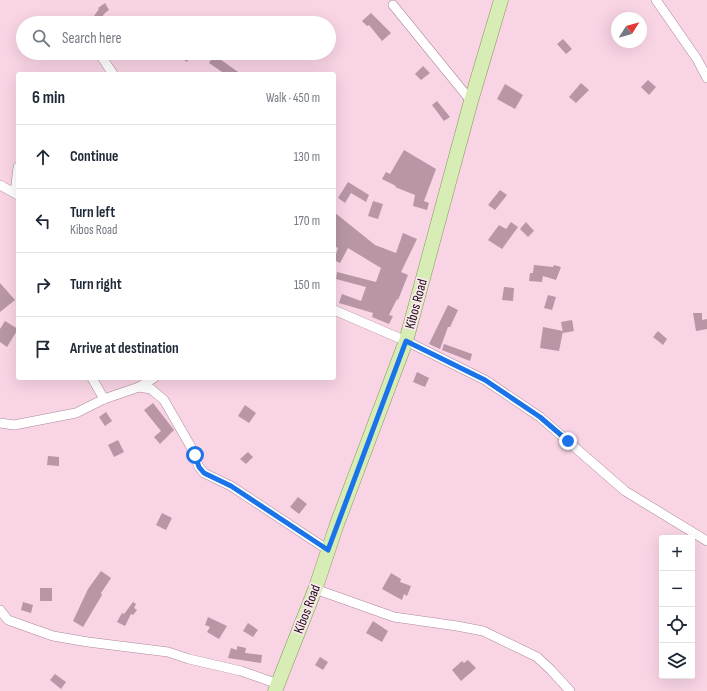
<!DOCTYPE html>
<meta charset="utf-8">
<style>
:root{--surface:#fff;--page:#f2f2f3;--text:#1f2937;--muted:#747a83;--line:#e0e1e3}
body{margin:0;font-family:"Sofia Sans Condensed",sans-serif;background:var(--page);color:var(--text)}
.controls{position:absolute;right:12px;bottom:12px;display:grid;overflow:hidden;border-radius:4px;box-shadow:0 4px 16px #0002}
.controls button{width:36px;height:36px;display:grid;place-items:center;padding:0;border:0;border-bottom:1px solid var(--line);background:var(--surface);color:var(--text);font:20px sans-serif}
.compass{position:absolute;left:611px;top:12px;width:36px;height:36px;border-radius:50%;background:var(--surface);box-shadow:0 4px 16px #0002;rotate:53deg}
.stop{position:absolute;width:12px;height:12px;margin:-9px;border:3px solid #1a73e8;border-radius:50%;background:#fff}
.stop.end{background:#1a73e8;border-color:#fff;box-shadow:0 1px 4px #0008}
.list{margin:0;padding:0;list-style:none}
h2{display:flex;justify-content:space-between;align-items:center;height:52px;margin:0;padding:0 16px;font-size:17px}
h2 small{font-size:13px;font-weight:400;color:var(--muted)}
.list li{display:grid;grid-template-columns:26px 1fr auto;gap:12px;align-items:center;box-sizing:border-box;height:64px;padding:0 16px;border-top:1px solid var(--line)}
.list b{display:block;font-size:15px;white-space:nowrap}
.list p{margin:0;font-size:13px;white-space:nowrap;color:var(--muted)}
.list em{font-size:13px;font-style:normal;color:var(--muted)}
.icon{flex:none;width:22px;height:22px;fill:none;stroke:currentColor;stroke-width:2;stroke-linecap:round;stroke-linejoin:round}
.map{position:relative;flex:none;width:707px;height:691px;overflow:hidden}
.search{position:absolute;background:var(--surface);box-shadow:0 4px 16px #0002;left:16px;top:16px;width:320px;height:44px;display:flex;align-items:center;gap:10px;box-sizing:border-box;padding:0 14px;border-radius:22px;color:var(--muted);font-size:15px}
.panel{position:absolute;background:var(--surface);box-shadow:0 4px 16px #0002;left:16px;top:72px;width:320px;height:308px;border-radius:4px}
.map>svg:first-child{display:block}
.building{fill:#b896a6}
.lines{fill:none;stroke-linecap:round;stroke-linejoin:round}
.minor-casing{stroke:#ab8999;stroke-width:10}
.primary-casing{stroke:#84985c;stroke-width:15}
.minor{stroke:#fff;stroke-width:9}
.primary{stroke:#d7edb5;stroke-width:14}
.route{stroke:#1a73e8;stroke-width:5}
.labels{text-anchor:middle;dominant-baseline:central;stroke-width:3.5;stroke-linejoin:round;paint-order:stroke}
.street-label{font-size:14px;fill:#1b0f15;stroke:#fce6f0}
</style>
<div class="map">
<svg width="707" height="691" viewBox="0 0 707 691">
<rect width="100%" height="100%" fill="#f8d4e5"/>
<!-- building -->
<g class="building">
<polygon points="105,3 109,10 105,13 97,23 95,23 91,20 99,9 98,8"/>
<polygon points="371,13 391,33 382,41 369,25 367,26 362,21"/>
<polygon points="563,39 572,49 566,54 557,44"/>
<polygon points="180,53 199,53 186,62"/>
<polygon points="214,55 241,74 225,74 209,63"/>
<polygon points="423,66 430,73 421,80 415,74"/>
<polygon points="648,80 656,87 649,95 641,87"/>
<polygon points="581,83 589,90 576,103 569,97"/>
<polygon points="505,84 523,95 515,109 497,99"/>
<polygon points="437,101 450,117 444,121 432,105"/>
<polygon points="404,150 436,169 424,201 429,203 427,210 413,206 415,195 395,187 396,186 382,179 386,172 390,174"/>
<polygon points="348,182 369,195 366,202 351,193 345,203 338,198"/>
<polygon points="500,190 507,195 495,210 488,205"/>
<polygon points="373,201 383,204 378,219 368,216"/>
<polygon points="334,212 375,245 396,253 403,233 417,239 401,272 408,275 398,300 397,299 389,315 393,316 389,324 372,317 373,313 339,303 342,294 361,301 366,287 336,279 337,272 376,282 381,268 348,248 340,263 334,260 338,248 334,246"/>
<polygon points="511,222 518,227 502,249 488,240 499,225 506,229"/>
<polygon points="526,222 534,231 528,237 520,229"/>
<polygon points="534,265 553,267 554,265 561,267 556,280 543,276 542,282 529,281 530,273 533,273"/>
<polygon points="0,283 15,300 0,312"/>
<polygon points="504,287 514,288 513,301 502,300"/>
<polygon points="548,295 556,297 552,310 544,308"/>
<polygon points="448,305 458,310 450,327 448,327 440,349 429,344"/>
<polygon points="693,313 702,313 702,320 707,319 707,329 696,331"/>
<polygon points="572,320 574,331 563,333 561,322"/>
<polygon points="5,321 18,329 7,347 0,342 0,329"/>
<polygon points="543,327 563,331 559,351 540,348"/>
<polygon points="658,331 667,339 663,345 653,337"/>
<polygon points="444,344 472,354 470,361 442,350"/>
<polygon points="417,372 429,378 425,387 413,382"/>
<polygon points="153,403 174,430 160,444 154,437 161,431 144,410"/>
<polygon points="245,405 256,413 249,423 238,416"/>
<polygon points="106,412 112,421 105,426 99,417"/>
<polygon points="118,440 124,452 114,457 108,445"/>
<polygon points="248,452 253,457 246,464 240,459"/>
<polygon points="48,456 59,457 59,466 47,465"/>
<polygon points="298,497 307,504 299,514 290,507"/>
<polygon points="162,513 172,518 166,530 156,525"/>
<polygon points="101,571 111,578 101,593 102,595 83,627 73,621 88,589"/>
<polygon points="391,573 401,579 400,582 411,586 407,596 404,594 402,600 382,589"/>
<rect x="40" y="588" width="12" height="13"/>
<polygon points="23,602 33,605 31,613 21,610"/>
<polygon points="133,602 136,604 134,608 137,610 133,615 131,614 125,626 117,622 122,613 124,614"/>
<polygon points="208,617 227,626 219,639 207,632 210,627 205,625"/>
<polygon points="373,621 388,631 382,642 366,633"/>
<polygon points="248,623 258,630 253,637 243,631"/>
<polygon points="237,646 246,648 245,653 262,655 261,663 228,658 231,648 237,650"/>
<polygon points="320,657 328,662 323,670 315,665"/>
<polygon points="468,660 476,668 461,681 452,670 462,661 464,663"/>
<polygon points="55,674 66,682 61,689 50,680"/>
</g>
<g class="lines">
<!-- minor casing -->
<g class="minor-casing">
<g id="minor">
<polyline points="656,0 697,59 707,78"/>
<polyline points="393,5 471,101"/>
<polyline points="99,53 113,74"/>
<polyline points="0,185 18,195"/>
<polyline points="15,193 18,167"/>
<polyline points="334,310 406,341 485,380 540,417 625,491 707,541"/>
<polyline points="92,378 104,399"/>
<polyline points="139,387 151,389 164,400 191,447 199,467 204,473 231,486 328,550"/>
<polyline points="0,423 14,425 76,413 104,399 139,387 154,378"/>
<polyline points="315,589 394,617 457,626 483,631 537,657 551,670 570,691"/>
<polyline points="0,610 8,620 53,636 88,642 168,652 189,659 241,671 278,684"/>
</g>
</g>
<!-- primary casing -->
<g class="primary-casing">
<polyline id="primary" points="275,691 316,587 337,524 406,341 471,101 501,0"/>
</g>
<!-- minor -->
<use href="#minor" class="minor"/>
<!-- primary -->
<use href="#primary" class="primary"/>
</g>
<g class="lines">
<!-- route -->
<polyline class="route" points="195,455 199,467 204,473 231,486 328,550 406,341 485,380 540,417 568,441"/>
</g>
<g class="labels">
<!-- street labels -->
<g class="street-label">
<text transform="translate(416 304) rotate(-75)">Kibos Road</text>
<text transform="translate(307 609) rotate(-69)">Kibos Road</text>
</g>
</g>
</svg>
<div class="controls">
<button>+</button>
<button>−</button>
<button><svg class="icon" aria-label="locate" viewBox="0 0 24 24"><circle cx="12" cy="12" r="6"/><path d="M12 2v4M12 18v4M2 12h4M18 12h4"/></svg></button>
<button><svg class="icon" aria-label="layers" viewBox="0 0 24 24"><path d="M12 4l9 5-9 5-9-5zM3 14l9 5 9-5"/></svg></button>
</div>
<svg class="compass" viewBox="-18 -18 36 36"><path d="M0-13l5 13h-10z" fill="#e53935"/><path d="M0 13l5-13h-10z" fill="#747a83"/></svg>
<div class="stop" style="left:195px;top:455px"></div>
<div class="stop end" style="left:568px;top:441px"></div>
<div class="search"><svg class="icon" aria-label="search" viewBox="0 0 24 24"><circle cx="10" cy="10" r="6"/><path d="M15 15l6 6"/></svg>Search here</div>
<section class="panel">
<h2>6 min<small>Walk · 450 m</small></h2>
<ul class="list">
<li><svg class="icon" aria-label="ahead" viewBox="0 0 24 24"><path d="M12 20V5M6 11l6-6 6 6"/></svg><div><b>Continue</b></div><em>130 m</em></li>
<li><svg class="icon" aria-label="left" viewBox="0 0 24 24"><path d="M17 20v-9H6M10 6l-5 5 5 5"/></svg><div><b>Turn left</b><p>Kibos Road</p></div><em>170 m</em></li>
<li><svg class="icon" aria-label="right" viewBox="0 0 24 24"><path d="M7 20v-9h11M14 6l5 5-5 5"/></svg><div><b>Turn right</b></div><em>150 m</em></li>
<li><svg class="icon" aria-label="arrive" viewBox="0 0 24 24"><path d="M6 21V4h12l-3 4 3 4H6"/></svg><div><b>Arrive at destination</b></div></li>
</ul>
</section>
</div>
